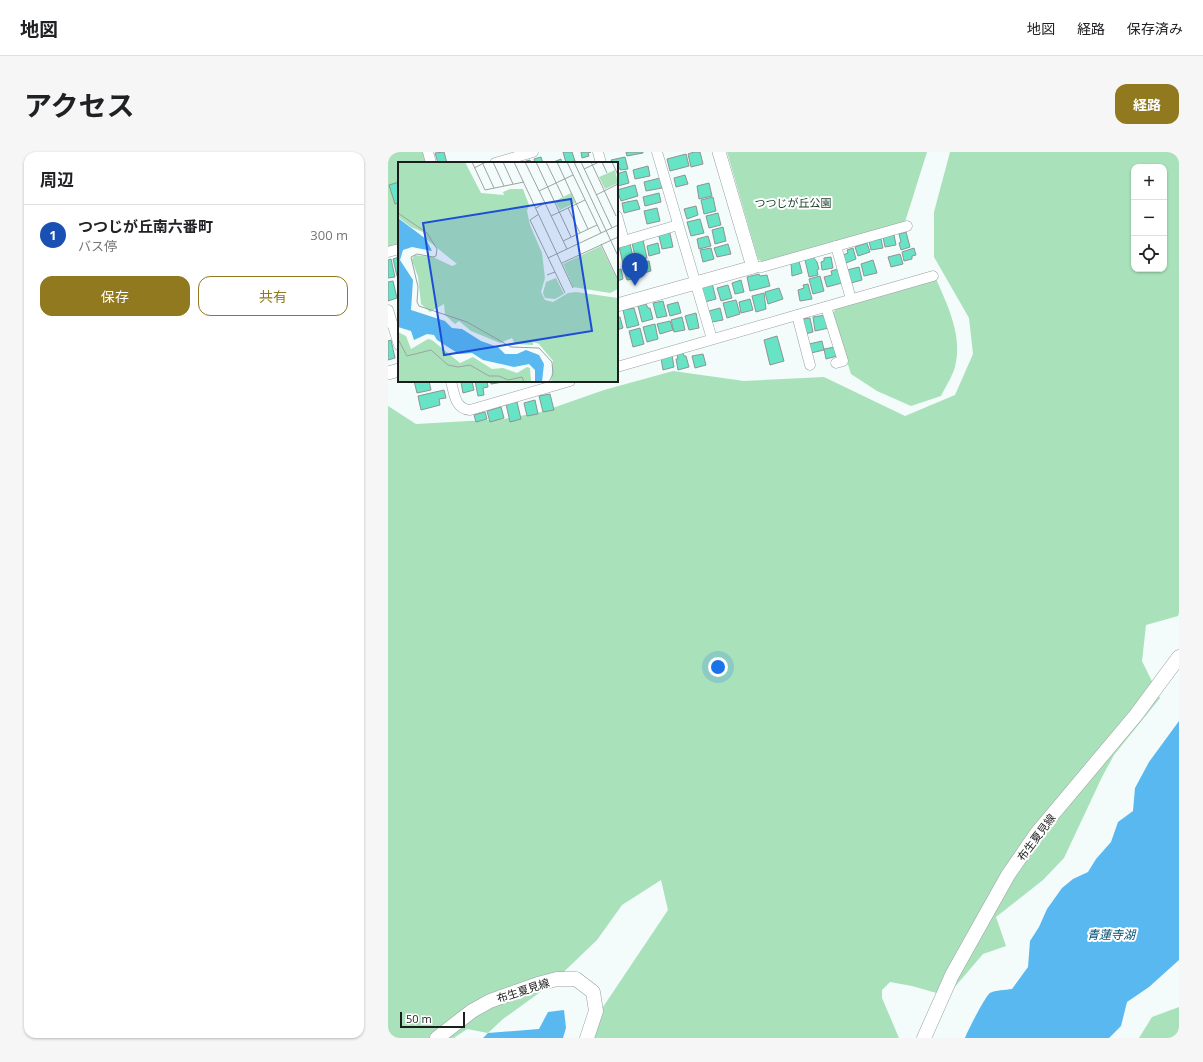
<!DOCTYPE html>
<html lang="ja">
<meta charset="utf-8">
<style>
:root{--surface:#fff;--page:#f6f6f6;--text:#202124;--muted:#757577;--line:#e0e0e0;--accent:#91791f}
body{margin:0;font-family:"Open Sans","Noto Sans JP",sans-serif;background:var(--page);color:var(--text)}
.controls{position:absolute;right:12px;top:12px;display:grid;overflow:hidden;border-radius:8px;box-shadow:0 1px 3px #0004}
.controls button{width:36px;height:36px;display:grid;place-items:center;padding:0;border:0;border-bottom:1px solid var(--line);background:var(--surface);color:var(--text);font:20px sans-serif}
.scale{position:absolute;left:12px;bottom:10px;width:65px;box-sizing:border-box;padding-left:4px;border:2px solid #1c1e1e;border-top:0;font-size:11px;line-height:14px;white-space:nowrap;color:#1c1e1e;-webkit-text-stroke:3px #fff;paint-order:stroke}
.you{position:absolute;left:330px;top:515px;width:14px;height:14px;margin:-10px;border:3px solid #fff;border-radius:50%;background:#1a73e8;box-shadow:0 0 0 6px #1a73e833}
.badge{display:grid;place-items:center;width:26px;height:26px;border-radius:50%;background:var(--accent);color:#fff;font-size:13px;font-weight:700}
.pin{position:absolute;translate:-50% -33px;filter:drop-shadow(0 1px 2px #0008)}
.pin::after{content:'';position:absolute;top:21px;width:14px;height:12px;background:inherit;clip-path:polygon(0 0,100% 0,50% 100%)}
.list{margin:0;padding:0;list-style:none}
h2{display:flex;justify-content:space-between;align-items:center;height:52px;margin:0;padding:0 16px;font-size:17px}
h2 small{font-size:13px;font-weight:400;color:var(--muted)}
.list li{display:grid;grid-template-columns:26px 1fr auto;gap:12px;align-items:center;box-sizing:border-box;height:60px;padding:0 16px;border-top:1px solid var(--line)}
.list b{display:block;font-size:15px;white-space:nowrap}
.list p{margin:0;font-size:13px;white-space:nowrap;color:var(--muted)}
.list em{font-size:13px;font-style:normal;color:var(--muted)}
.actions{display:flex;gap:8px;padding:12px 16px}
.actions a{flex:1;padding:9px 0;border:1px solid var(--accent);border-radius:12px;text-align:center;font-size:14px;color:var(--accent)}
.actions .main{background:var(--accent);color:#fff}
.icon{flex:none;width:22px;height:22px;fill:none;stroke:currentColor;stroke-width:2;stroke-linecap:round;stroke-linejoin:round}
.map{position:relative;flex:none;width:791px;height:886px;overflow:hidden;border-radius:12px}
header{display:flex;align-items:center;gap:24px;box-sizing:border-box;height:56px;padding:0 20px;background:var(--surface);border-bottom:1px solid var(--line)}
header strong{font-size:19px}
nav{display:flex;gap:22px;margin-inline-start:auto;font-size:14px}
.intro{display:flex;align-items:center;justify-content:space-between;box-sizing:border-box;height:96px;padding:0 24px}
h1{margin:0;font-size:28px}
.button{padding:10px 18px;border-radius:12px;background:var(--accent);color:#fff;font-size:14px;font-weight:700}
main{display:flex;gap:24px;padding:0 24px}
aside{flex:1;background:var(--surface);border-radius:12px;box-shadow:0 1px 3px #0004}
.map>svg:first-child{display:block}
.green{fill:#a9e1bb;fill-rule:evenodd}
.water{fill:#58b8ef}
.building{fill:#67e3c5;stroke:#8e9492}
.lines{fill:none;stroke-linecap:round;stroke-linejoin:round}
.minor-casing{stroke:#9aa1a1;stroke-width:11}
.tertiary-casing{stroke:#9aa1a1;stroke-width:14}
.secondary-casing{stroke:#9aa1a1;stroke-width:15}
.minor{stroke:#fff;stroke-width:10}
.tertiary{stroke:#fff;stroke-width:13}
.secondary{stroke:#fff;stroke-width:14}
.labels{text-anchor:middle;dominant-baseline:central;stroke-width:4;stroke-linejoin:round;paint-order:stroke}
.park-label{font-size:11px;fill:#1a4029;stroke:#fff}
.street-label{font-size:11px;fill:#1c1e1e;stroke:#fff}
.water-label{font-size:12px;font-style:italic;fill:#005074;stroke:#fff}
.inset-road{fill:none;stroke:#9da3a3;stroke-width:1}
.view{fill:#1d4ed8;fill-opacity:0.15;stroke:#1d4ed8;stroke-width:2}
.inset-edge{fill:none;stroke:#1c1e1e;stroke-width:2}
</style>
<header>
<strong>地図</strong>
<nav><a>地図</a><a>経路</a><a>保存済み</a></nav>
</header>
<div class="intro"><h1>アクセス</h1><a class="button">経路</a></div>
<main>
<aside>
<h2>周辺<small></small></h2>
<ul class="list">
<li><span class="badge" style="background:#1a4fb4">1</span><div><b>つつじが丘南六番町</b><p>バス停</p></div><em>300 m</em></li>
</ul>
<div class="actions"><a class="main">保存</a><a>共有</a></div>
</aside>
<div class="map">
<svg width="791" height="886" viewBox="0 0 791 886">
<rect width="100%" height="100%" fill="#f3fbfb"/>
<!-- green -->
<g class="green">
<polygon points="0,0 36,0 39,11 11,11 11,92 0,95"/>
<polygon points="339,0 539,0 517,70 376,111 370,107"/>
<path d="M 562,0 L 791,0 L 791,461 L 790,464 L 758,473 L 754,509 L 772,546 L 726,603 L 714,625 L 676,706 L 655,728 L 608,765 L 618,794 L 595,802 L 559,844 L 524,834 L 502,830 L 494,838 L 494,846 L 511,886 L 204,886 L 213,858 L 280,758 L 273,728 L 234,753 L 209,788 L 162,833 L 115,867 L 100,881 L 79,877 L 66,886 L 0,886 L 0,254 L 28,272 L 116,267 L 153,260 L 216,238 L 285,219 L 356,229 L 436,225 L 517,264 L 567,243 L 585,202 L 581,166 L 546,105 L 546,60 ZM 746,15 L 776,15 L 776,117 L 746,117 Z"/>
<path d="M 548,127 C 560,154 575,185 567,215 C 564,225 558,234 553,244 L 523,254 L 489,239 L 463,222 L 444,163 L 448,156 Z"/>
<polygon points="791,855 791,886 751,886 764,865"/>
</g>
<!-- water -->
<g class="water">
<path d="M 791,569 L 791,808 L 761,835 L 739,850 L 733,874 L 721,886 L 577,886 C 579,880 598,843 602,841 C 607,838 618,838 624,837 L 640,815 L 642,789 L 651,775 L 659,757 L 674,736 L 685,727 L 700,720 L 708,707 L 723,690 L 730,670 L 745,659 L 747,636 L 761,610 Z"/>
<polygon points="176,858 178,876 175,886 95,886 100,881 151,877 160,860"/>
</g>
<!-- building -->
<g class="building">
<polygon points="56,0 59,11 50,11 47,1"/>
<polygon points="175,0 184,0 187,9 178,11"/>
<polygon points="193,0 203,0 200,1 201,4 194,6"/>
<polygon points="238,0 255,0 255,1 239,4"/>
<polygon points="306,0 312,0 315,12 303,15 300,2"/>
<polygon points="298,2 301,14 282,19 279,7"/>
<polygon points="153,5 155,11 147,11 146,7"/>
<polygon points="237,5 240,17 232,18 232,16 229,17 229,11 224,11 223,8"/>
<polygon points="173,7 174,11 163,11"/>
<polygon points="142,8 143,11 131,11"/>
<polygon points="260,14 262,24 247,27 245,18"/>
<polygon points="238,19 241,31 230,34 229,22"/>
<polygon points="297,23 300,32 288,35 286,26"/>
<polygon points="272,26 274,36 258,39 256,30"/>
<polygon points="11,30 11,51 7,52 1,33"/>
<polygon points="321,31 324,44 311,47 309,34"/>
<polygon points="247,33 250,44 233,49 229,38"/>
<polygon points="271,41 273,50 257,54 255,45"/>
<polygon points="325,45 328,59 316,62 313,48"/>
<polygon points="249,48 252,57 236,61 234,51"/>
<polygon points="308,54 310,63 299,67 296,57"/>
<polygon points="269,56 272,69 259,72 256,59"/>
<polygon points="330,61 333,73 321,76 318,64"/>
<polygon points="312,67 316,81 303,84 299,70"/>
<polygon points="335,75 338,89 327,92 324,78"/>
<polygon points="281,77 285,95 274,97 270,80"/>
<polygon points="518,80 522,95 513,98 511,91 513,90 511,82"/>
<polygon points="506,83 508,93 497,95 495,85"/>
<polygon points="320,84 323,94 311,97 309,87"/>
<polygon points="493,87 495,96 483,98 481,89"/>
<polygon points="255,88 259,106 248,109 244,91"/>
<polygon points="270,91 272,101 261,104 259,94"/>
<polygon points="479,91 482,100 470,104 467,95"/>
<polygon points="242,92 246,109 235,112 231,94"/>
<polygon points="340,92 343,102 329,105 326,96"/>
<polygon points="323,96 326,107 315,110 312,98"/>
<polygon points="465,96 468,107 458,111 455,103 460,101 459,98"/>
<polygon points="526,96 528,103 524,104 524,107 516,109 514,100"/>
<polygon points="512,102 515,112 503,115 500,105"/>
<polygon points="11,105 11,124 9,124 5,107"/>
<polygon points="425,105 429,110 431,117 429,118 430,123 421,125 417,108"/>
<polygon points="443,105 445,116 434,118 433,110 436,109 436,106"/>
<polygon points="3,107 7,125 0,126 0,108"/>
<polygon points="485,108 489,121 476,124 473,112"/>
<polygon points="261,109 263,119 252,122 249,112"/>
<polygon points="411,109 414,121 404,124 403,111"/>
<polygon points="247,111 250,126 239,128 235,114"/>
<polygon points="471,115 474,128 463,131 459,118"/>
<polygon points="233,117 235,127 229,129 229,118"/>
<polygon points="450,117 454,131 439,135 436,125 444,123 443,119"/>
<polygon points="371,122 372,124 379,123 382,134 362,139 359,125"/>
<polygon points="432,124 436,139 425,142 421,127"/>
<polygon points="353,128 356,140 347,142 344,131"/>
<polygon points="5,129 9,146 0,149 0,130"/>
<polygon points="324,131 328,147 317,150 313,134"/>
<polygon points="420,132 424,147 412,149 410,138 416,136 415,133"/>
<polygon points="340,133 344,146 333,149 329,136"/>
<polygon points="391,136 395,147 380,152 377,140"/>
<polygon points="376,141 378,157 368,160 364,144"/>
<polygon points="362,147 365,158 353,161 351,150"/>
<polygon points="348,148 352,162 339,166 335,151"/>
<polygon points="275,149 279,164 269,166 265,151"/>
<polygon points="290,150 293,161 282,164 279,153"/>
<polygon points="258,152 260,156 262,156 265,167 254,170 250,154"/>
<polygon points="246,156 251,173 239,176 235,158"/>
<polygon points="332,156 335,168 324,170 321,159"/>
<polygon points="308,161 311,176 301,178 297,164"/>
<polygon points="438,163 441,176 427,179 425,165"/>
<polygon points="229,165 232,165 235,176 229,178"/>
<polygon points="294,165 297,178 286,180 283,168"/>
<polygon points="422,166 425,180 417,182 414,167"/>
<polygon points="282,169 285,178 272,182 269,172"/>
<polygon points="267,172 270,187 259,190 255,175"/>
<polygon points="252,176 256,192 245,195 241,179"/>
<polygon points="389,184 396,209 382,213 376,188"/>
<polygon points="3,188 7,206 0,208 0,189"/>
<polygon points="434,189 436,198 423,201 421,192"/>
<polygon points="447,195 449,204 438,207 436,197"/>
<polygon points="295,201 296,204 298,204 301,215 290,218 288,207 290,207 289,202"/>
<polygon points="315,202 318,213 307,216 304,204"/>
<polygon points="284,203 286,215 275,218 273,206"/>
<polygon points="26,229 41,229 43,238 29,241"/>
<polygon points="84,229 86,238 75,241 73,230"/>
<polygon points="87,229 99,229 100,235 95,236 96,243 90,244"/>
<polygon points="102,229 115,229 115,230 103,232"/>
<polygon points="56,238 58,246 51,247 52,253 33,258 30,244"/>
<polygon points="162,242 166,258 155,260 151,244"/>
<polygon points="147,248 150,262 139,264 136,251"/>
<polygon points="129,250 133,267 122,270 118,252"/>
<polygon points="113,255 116,266 102,270 99,259"/>
<polygon points="97,260 99,267 88,270 86,263"/>
</g>
<g class="lines">
<!-- minor casing -->
<g class="minor-casing">
<g id="minor">
<polyline points="40,0 43,11"/>
<polyline points="210,0 213,11"/>
<polyline points="269,0 324,187"/>
<polyline points="107,11 145,0"/>
<polyline points="229,64 236,89"/>
<polyline points="229,91 290,73"/>
<polyline points="448,94 463,147"/>
<polyline points="0,100 11,97"/>
<polyline points="365,115 374,115 519,74"/>
<polyline points="438,155 455,209 448,211"/>
<polyline points="0,158 11,193"/>
<polyline points="409,163 545,124"/>
<polyline points="229,215 409,163 422,213"/>
<path d="M 63,229 C 66,241 67,257 82,258 L 182,229"/>
</g>
</g>
<!-- tertiary casing -->
<g class="tertiary-casing">
<g id="tertiary">
<polyline points="229,153 365,115 331,0"/>
<polyline points="0,221 11,218"/>
</g>
</g>
<!-- secondary casing -->
<g class="secondary-casing">
<g id="secondary">
<polyline points="49,886 84,859 102,849 150,832 169,827 188,827 205,840 208,859 199,886"/>
<polyline points="536,886 564,823 620,723 649,681 748,563 791,505"/>
</g>
</g>
<!-- minor -->
<use href="#minor" class="minor"/>
<!-- tertiary -->
<use href="#tertiary" class="tertiary"/>
<!-- secondary -->
<use href="#secondary" class="secondary"/>
</g>
<g class="labels">
<!-- park labels -->
<g class="park-label">
<text x="405" y="50">つつじが丘公園</text>
</g>
<!-- street labels -->
<g class="street-label">
<text transform="translate(648 685) rotate(-53)">布生夏見線</text>
<text transform="translate(135 838) rotate(-18)">布生夏見線</text>
</g>
<!-- water labels -->
<g class="water-label">
<text x="723" y="782">青蓮寺湖</text>
</g>
</g>
<!-- overview -->
<g transform="translate(10 10)">
<rect width="220" height="220" fill="#f3fbfb"/>
<path d="M 0,0 L 67,0 L 83,31 L 106,33 L 105,30 L 112,27 L 125,27 L 131,43 L 129,49 L 132,63 L 144,91 L 147,116 L 143,130 L 147,138 L 155,140 L 170,131 L 178,130 L 220,136 L 220,220 L 153,220 L 155,199 L 141,182 L 135,180 L 135,183 L 117,182 L 114,176 L 102,181 L 73,169 L 61,159 L 57,162 L 47,153 L 46,142 L 32,150 L 23,142 L 20,115 L 14,98 L 16,93 L 35,95 L 54,104 L 59,102 L 28,77 L 25,70 L 13,65 L 0,55 ZM 217,8 L 220,21 L 207,27 L 201,15 ZM 173,31 L 177,41 L 162,48 L 157,39 ZM 203,84 L 220,119 L 220,127 L 212,131 L 175,125 L 165,102 ZM 158,116 L 166,132 L 157,137 L 147,136 L 145,131 L 148,120 ZM 0,170 L 8,174 L 13,187 L 30,177 L 34,178 L 62,201 L 75,195 L 94,207 L 105,206 L 119,211 L 129,205 L 132,206 L 133,219 L 0,220 Z" fill="#a9e1bb"/>
<path d="M 0,56 L 28,77 L 34,89 L 14,85 L 5,88 L 2,98 L 15,118 L 13,148 L 47,159 L 54,166 L 64,167 L 83,179 L 100,185 L 107,192 L 119,192 L 128,188 L 141,193 L 146,202 L 144,220 L 137,220 L 137,208 L 131,202 L 116,205 L 85,198 L 74,191 L 61,192 L 39,178 L 36,173 L 29,172 L 16,178 L 13,169 L 0,165 Z" fill="#58b8ef"/>
<path class="inset-road" d="M 74,0 L 87,28 L 126,20M 84,0 L 96,26M 95,0 L 106,24M 105,0 L 115,22M 116,0 L 175,126M 127,0 L 147,41 L 138,46M 138,0 L 173,75M 148,0 L 165,35M 159,0 L 190,67M 169,0 L 203,71M 176,0 L 220,94M 183,0 L 214,66M 193,0 L 218,54M 204,0 L 209,11M 214,0 L 220,13M 76,6 L 88,0M 186,7 L 201,0M 141,29 L 175,13M 198,33 L 220,22M 147,41 L 169,87M 170,46 L 182,71M 0,51 L 29,71 L 39,87 L 38,94 L 35,95 L 19,92 L 13,95 L 20,125 L 19,140 L 21,144 L 69,160 L 113,185 L 141,186 L 154,200 L 155,212 L 151,220M 141,52 L 132,58 L 157,110 L 149,113M 153,54 L 187,38M 165,79 L 199,63M 203,82 L 220,118M 150,96 L 220,63M 164,101 L 220,75M 157,110 L 167,131M 0,177 L 9,194 L 33,188 L 50,203 L 60,205 L 72,203 L 91,214 L 101,214 L 110,218 L 124,215 L 126,220"/>
<path class="view" d="M 173,37 L 194,169 L 46,193 L 25,61 Z"/>
<rect width="220" height="220" class="inset-edge"/>
</g>
</svg>
<div class="controls">
<button>+</button>
<button>−</button>
<button><svg class="icon" aria-label="locate" viewBox="0 0 24 24"><circle cx="12" cy="12" r="6"/><path d="M12 2v4M12 18v4M2 12h4M18 12h4"/></svg></button>
</div>
<div class="scale">50 m</div>
<div class="you"></div>
<div class="pin badge" style="left:247px;top:134px;background:#1a4fb4">1</div>
</div>
</main>
